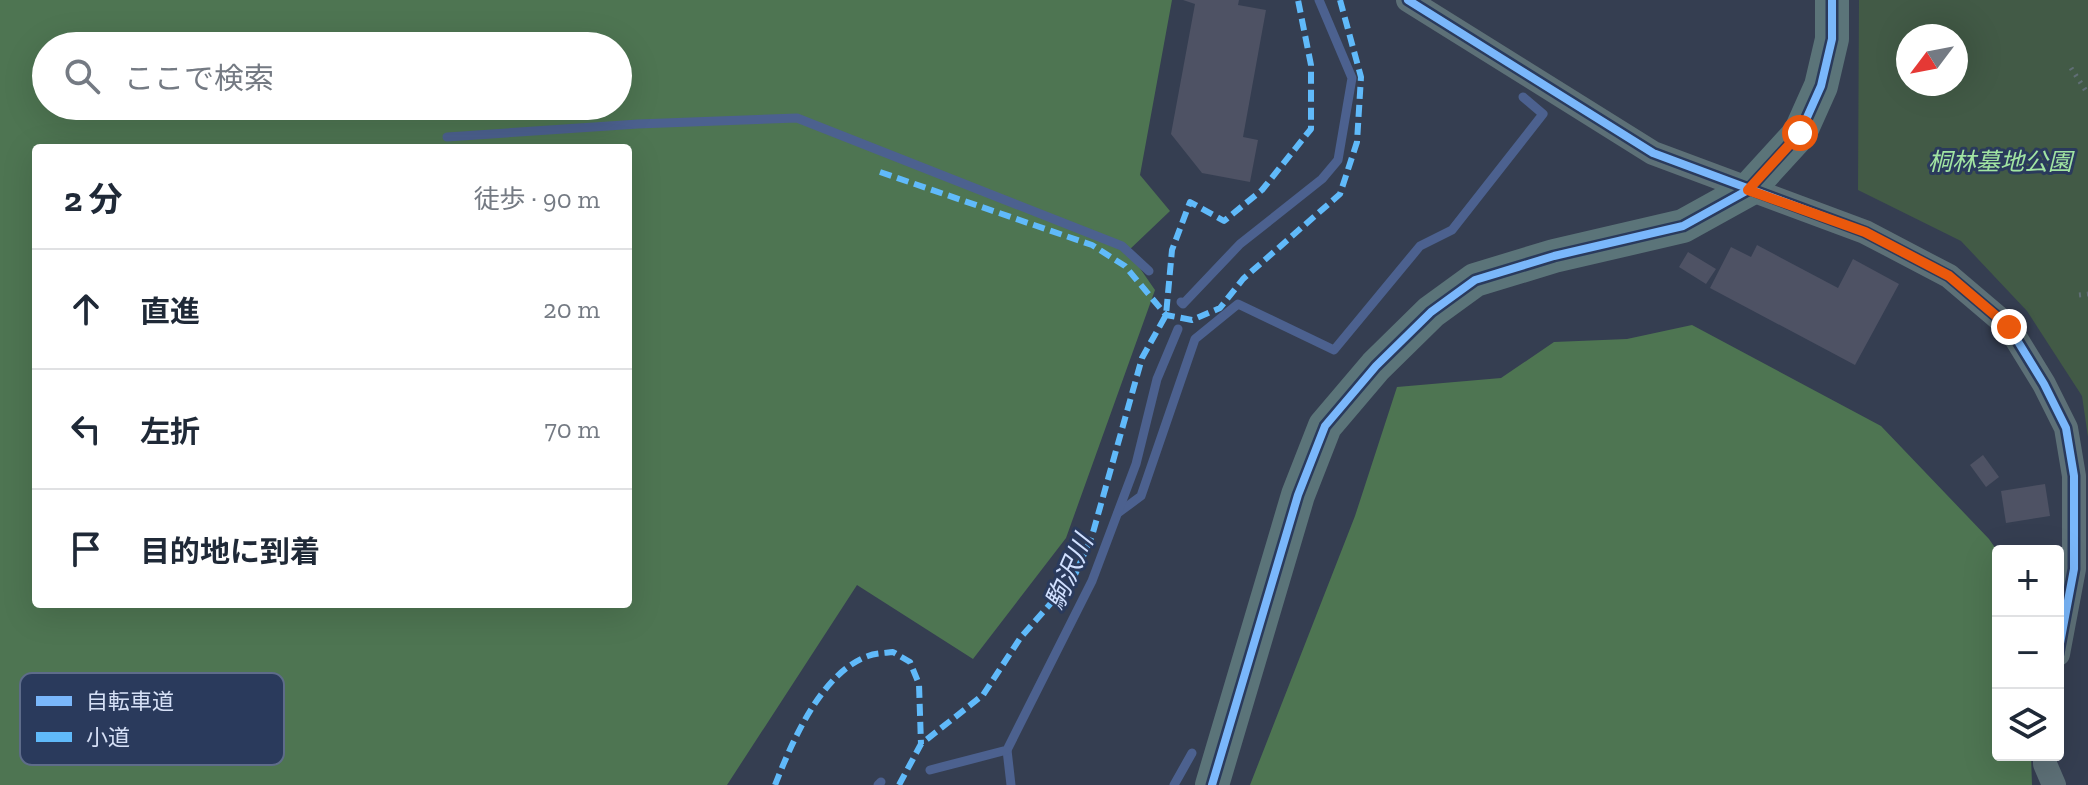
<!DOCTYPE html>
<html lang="ja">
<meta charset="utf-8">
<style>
:root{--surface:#fff;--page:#f2f2f3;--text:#1f2937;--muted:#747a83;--line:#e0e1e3}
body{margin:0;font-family:"Zilla Slab","Noto Sans JP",serif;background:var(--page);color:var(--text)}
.controls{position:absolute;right:24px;bottom:24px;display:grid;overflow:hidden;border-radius:8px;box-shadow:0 8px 32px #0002}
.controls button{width:72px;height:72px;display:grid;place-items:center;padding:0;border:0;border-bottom:2px solid var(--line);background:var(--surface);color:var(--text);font:40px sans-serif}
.compass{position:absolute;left:1896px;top:24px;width:72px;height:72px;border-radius:50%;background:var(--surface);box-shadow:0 8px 32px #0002;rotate:238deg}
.stop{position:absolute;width:24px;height:24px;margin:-18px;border:6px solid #ea580c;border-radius:50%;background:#fff}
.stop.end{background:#ea580c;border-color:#fff;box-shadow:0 2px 8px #0008}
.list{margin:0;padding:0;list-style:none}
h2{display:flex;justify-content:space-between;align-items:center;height:104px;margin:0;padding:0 32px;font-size:34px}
h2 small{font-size:26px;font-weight:400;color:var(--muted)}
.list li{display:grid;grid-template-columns:52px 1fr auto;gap:24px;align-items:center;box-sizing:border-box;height:120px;padding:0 32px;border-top:2px solid var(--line)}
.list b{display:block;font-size:30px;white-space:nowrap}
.list em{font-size:26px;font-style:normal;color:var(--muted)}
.icon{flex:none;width:44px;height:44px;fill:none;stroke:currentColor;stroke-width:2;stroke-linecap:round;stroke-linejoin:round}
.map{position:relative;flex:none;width:2088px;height:785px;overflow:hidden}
.search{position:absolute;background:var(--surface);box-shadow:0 8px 32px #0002;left:32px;top:32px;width:600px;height:88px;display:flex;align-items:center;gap:20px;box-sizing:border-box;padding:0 28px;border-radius:44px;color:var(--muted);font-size:30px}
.panel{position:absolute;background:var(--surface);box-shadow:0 8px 32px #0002;left:32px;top:144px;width:600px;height:464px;border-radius:8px}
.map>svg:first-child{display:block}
.green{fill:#425a46;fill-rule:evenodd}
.forest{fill:#4e7552;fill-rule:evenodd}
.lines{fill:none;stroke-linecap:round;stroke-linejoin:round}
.stream{stroke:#4c618f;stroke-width:9}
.building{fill:#4e5264}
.path{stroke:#606e75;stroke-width:5;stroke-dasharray:2 6;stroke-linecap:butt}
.street{stroke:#5d7077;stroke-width:24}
.secondary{stroke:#5b7479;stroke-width:34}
.quiet{stroke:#60bafa;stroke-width:6;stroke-dasharray:12 6;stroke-linecap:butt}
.cycleway-casing{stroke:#2a3a5c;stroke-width:13}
.cycleway{stroke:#7ab7fb;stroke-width:8}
.route{stroke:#ea580c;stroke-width:10}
.labels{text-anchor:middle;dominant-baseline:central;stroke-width:6;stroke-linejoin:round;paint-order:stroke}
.park-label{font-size:24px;font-style:italic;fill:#a1e4a2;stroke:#2a3a5c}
.water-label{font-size:26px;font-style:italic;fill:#d1e0ff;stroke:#2a3a5c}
.key{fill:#2a3a5c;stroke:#5e6c8a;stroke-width:2}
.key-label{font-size:22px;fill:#d6e0f6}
</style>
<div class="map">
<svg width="2088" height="785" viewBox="0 0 2088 785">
<rect width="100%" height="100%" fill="#353e51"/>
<!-- green -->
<path class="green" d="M 1859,0 L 2088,0 L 2088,437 L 2082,396 L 2027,311 L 1961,241 L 1858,190 ZM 1908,36 L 1956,36 L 1956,84 L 1908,84 Z"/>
<!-- forest -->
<g class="forest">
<path d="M 0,0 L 1172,0 L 1140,175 L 1170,211 L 1128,251 L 1155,290 L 1066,538 L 973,659 L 857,585 L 727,785 L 0,785 ZM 46,46 L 618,46 L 618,106 L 46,106 ZM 36,148 L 628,148 L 628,604 L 36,604 Z"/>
<polygon points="1692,325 1881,426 1989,539 1998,552 1998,755 2031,755 2032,785 1250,785 1355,516 1397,387 1501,378 1554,342 1627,339"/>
</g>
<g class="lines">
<!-- stream -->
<g class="stream">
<polyline points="447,137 638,124 797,118 1122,246 1149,271"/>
<polyline points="1181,302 1183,304 1240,244 1322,179 1338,160 1352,78 1319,0"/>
<polyline points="1118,513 1141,496 1195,339 1238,304 1334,350 1420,246 1452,230 1543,114 1523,97"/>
<polyline points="1007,750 1011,785"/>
<polyline points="930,770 1007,750 1092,581 1136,464 1157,379 1178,329"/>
<polyline points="878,785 881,782"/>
<polyline points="1174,785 1192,753"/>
</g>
</g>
<!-- building -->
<g class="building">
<polygon points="1183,0 1239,0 1238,5 1266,10 1243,137 1258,140 1250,182 1202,173 1171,134 1195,4"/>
<polygon points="1757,245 1838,288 1853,259 1899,284 1855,365 1710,288 1731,247 1751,257"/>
<polygon points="1688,252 1716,269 1706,284 1679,267"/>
<polygon points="1983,455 1999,477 1986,487 1970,465"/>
<polygon points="2045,484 2050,516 2006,523 2001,491"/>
</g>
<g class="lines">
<!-- path -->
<g class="path">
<polyline points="2071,68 2088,94"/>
<polyline points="2079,295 2088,294"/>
</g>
<!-- street -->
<g class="street">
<polyline points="1408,0 1653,153 1865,232 1949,276 2009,327 2044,384 2066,428 2074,476 2074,569 2058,654"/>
<polyline points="2045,755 2045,764 2054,785"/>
</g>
<!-- secondary -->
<polyline class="secondary" points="1212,785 1298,495 1325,426 1376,366 1431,312 1475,280 1554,256 1683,226 1748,190 1800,133 1821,86 1832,39 1832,0"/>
<!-- quiet -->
<g class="quiet">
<polyline points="880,172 1092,245 1125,266 1166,315 1192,320 1220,308 1243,279 1340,194 1357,142 1361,77 1340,0"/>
<path d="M 775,785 C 792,742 821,673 868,656 C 876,653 886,653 893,652 L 910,662 L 919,684 L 921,744"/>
<polyline points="899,785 921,744 983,695 1021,637 1074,577 1092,536 1142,358 1166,315 1172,250 1190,202 1224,221 1262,190 1311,129 1311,65 1298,0"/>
</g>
<!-- cycleway casing -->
<g class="cycleway-casing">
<g id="cycleway">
<polyline points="1408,0 1653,153 1865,232 1949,276 2009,327 2044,384 2066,428 2074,476 2074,569 2058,654"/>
<polyline points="1212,785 1298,495 1325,426 1376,366 1431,312 1475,280 1554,256 1683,226 1748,190 1800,133 1821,86 1832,39 1832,0"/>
</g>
</g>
<!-- cycleway -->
<use href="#cycleway" class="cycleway"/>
</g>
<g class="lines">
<!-- route -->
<polyline class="route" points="1800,133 1748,190 1865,232 1949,276 2009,327"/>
</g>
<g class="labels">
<!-- park labels -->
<g class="park-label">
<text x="2000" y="161">桐林墓地公園</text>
</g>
<!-- water labels -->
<g class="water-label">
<text transform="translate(1069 572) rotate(-66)">駒沢川</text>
</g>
</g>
<!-- legend -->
<rect x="20" y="673" width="264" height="92" rx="12" class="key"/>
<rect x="36" y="696" width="36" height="10" fill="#7ab7fb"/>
<rect x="36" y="732" width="36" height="10" fill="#60bafa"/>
<g class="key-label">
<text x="86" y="709">自転車道</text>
<text x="86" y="745">小道</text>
</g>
</svg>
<div class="controls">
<button>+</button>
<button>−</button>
<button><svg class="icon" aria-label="layers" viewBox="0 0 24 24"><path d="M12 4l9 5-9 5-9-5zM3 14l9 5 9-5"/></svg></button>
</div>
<svg class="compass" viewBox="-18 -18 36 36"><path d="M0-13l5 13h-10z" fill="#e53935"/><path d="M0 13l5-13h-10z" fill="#747a83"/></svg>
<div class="stop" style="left:1800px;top:133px"></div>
<div class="stop end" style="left:2009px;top:327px"></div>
<div class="search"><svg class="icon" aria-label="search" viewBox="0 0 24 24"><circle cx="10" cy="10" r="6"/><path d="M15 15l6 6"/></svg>ここで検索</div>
<section class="panel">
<h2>2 分<small>徒歩 · 90 m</small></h2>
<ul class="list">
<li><svg class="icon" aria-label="ahead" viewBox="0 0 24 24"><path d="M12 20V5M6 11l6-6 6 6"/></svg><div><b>直進</b></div><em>20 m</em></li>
<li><svg class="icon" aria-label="left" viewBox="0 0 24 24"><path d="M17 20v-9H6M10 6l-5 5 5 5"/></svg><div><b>左折</b></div><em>70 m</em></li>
<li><svg class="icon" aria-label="arrive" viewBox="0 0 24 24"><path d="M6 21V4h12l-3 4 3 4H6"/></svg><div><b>目的地に到着</b></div></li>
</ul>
</section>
</div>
